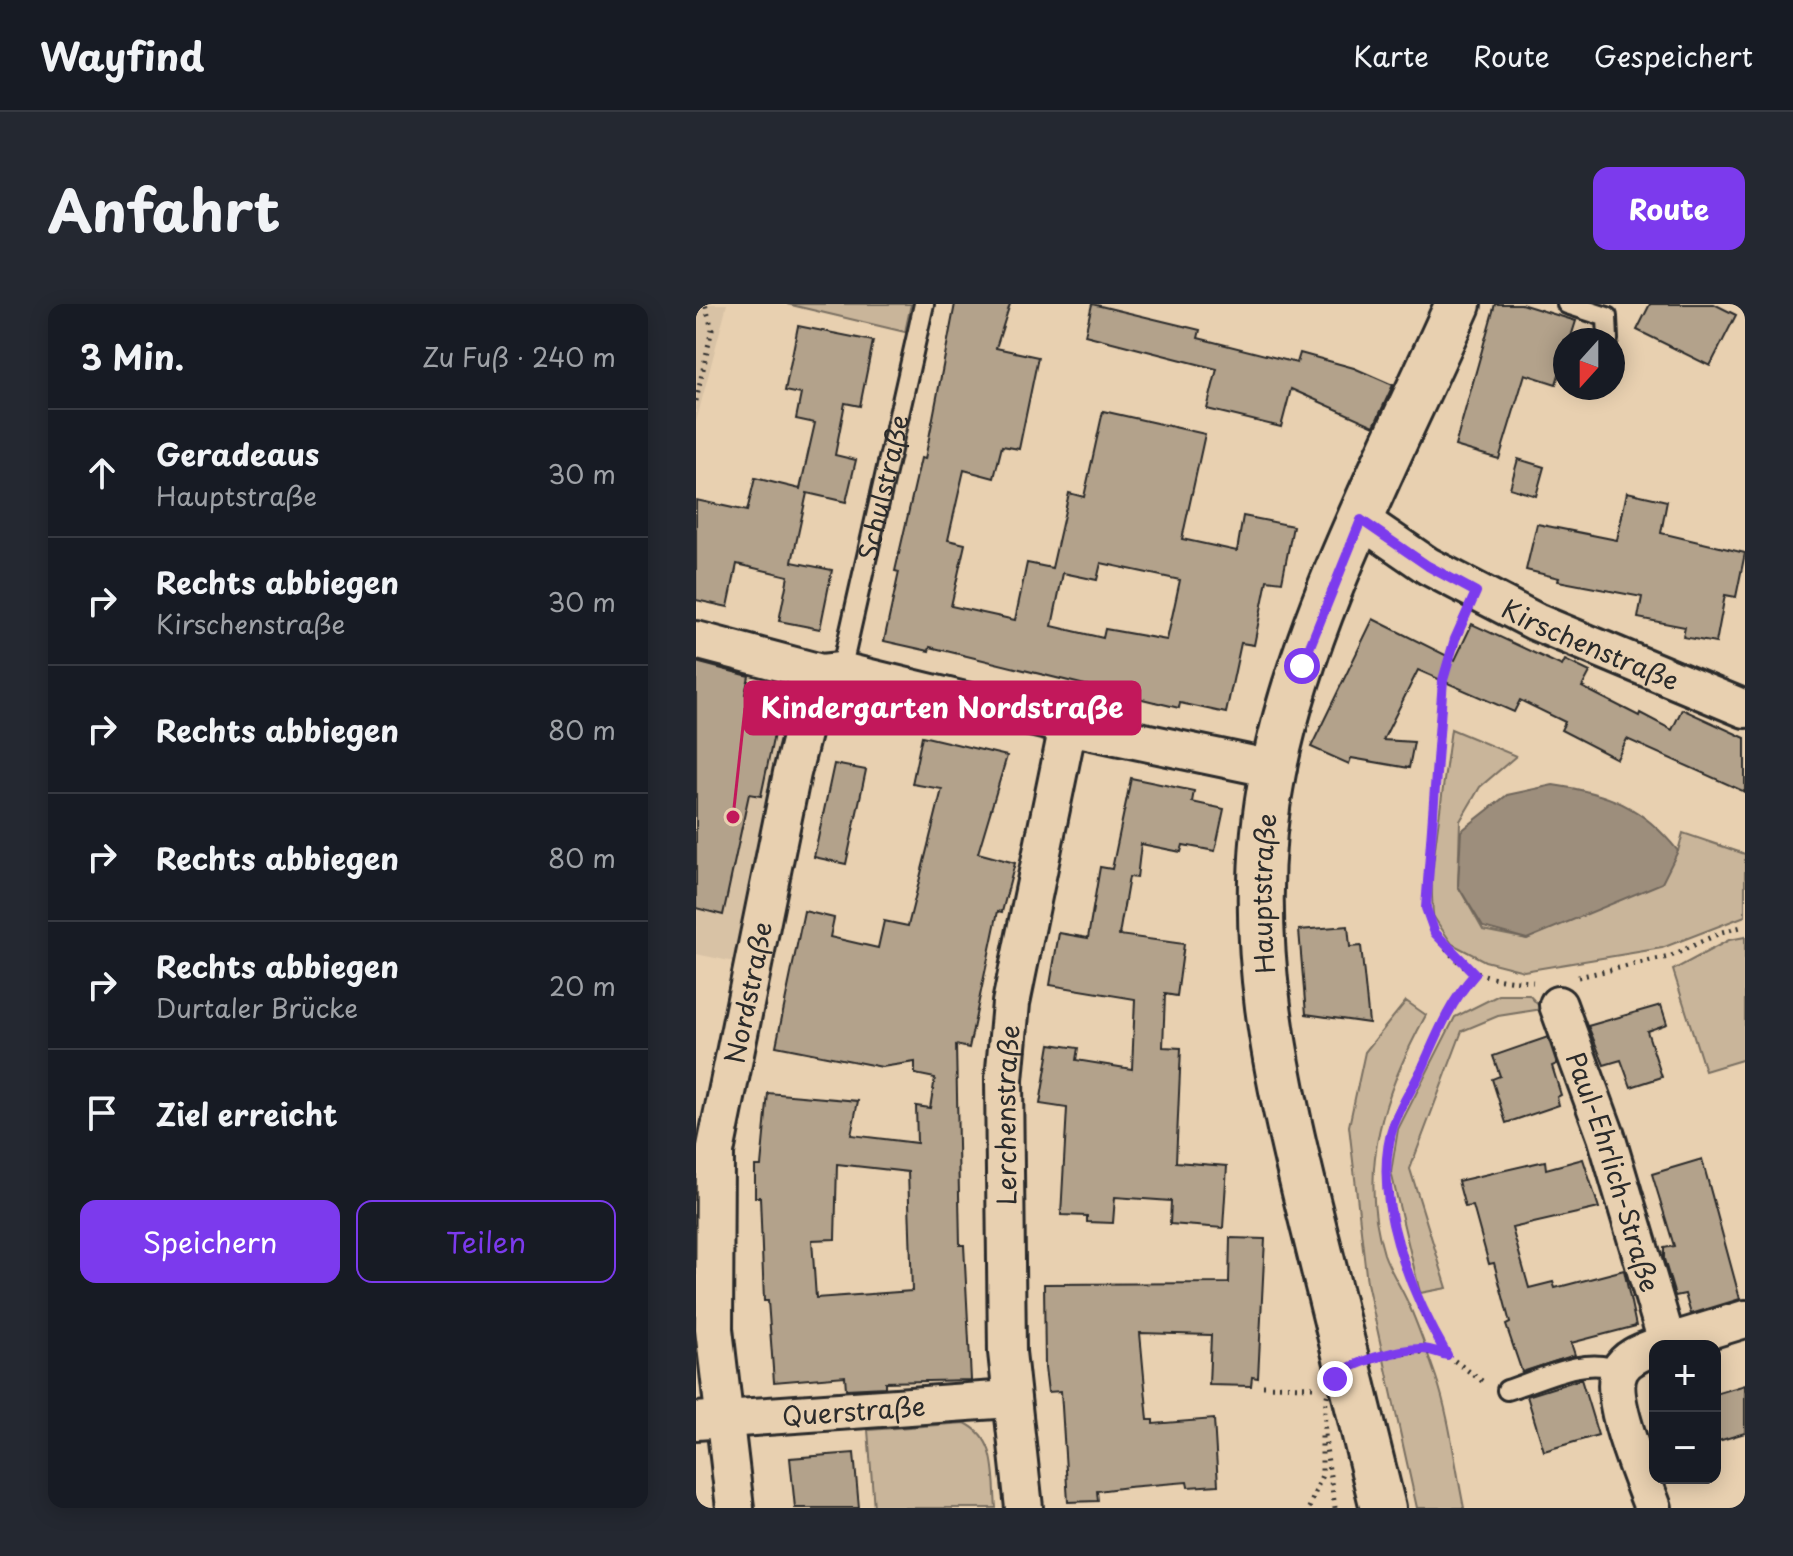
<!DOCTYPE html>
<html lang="de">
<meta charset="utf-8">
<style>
:root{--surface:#171b24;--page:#242831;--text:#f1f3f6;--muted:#9ea1a6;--line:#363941;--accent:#7c3aed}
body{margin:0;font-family:"Playpen Sans",sans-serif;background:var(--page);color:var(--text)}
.controls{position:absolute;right:24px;bottom:24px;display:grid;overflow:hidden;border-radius:16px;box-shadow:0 4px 20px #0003}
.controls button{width:72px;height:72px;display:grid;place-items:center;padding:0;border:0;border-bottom:2px solid var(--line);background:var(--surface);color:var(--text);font:40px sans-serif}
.compass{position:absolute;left:857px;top:24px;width:72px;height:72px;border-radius:50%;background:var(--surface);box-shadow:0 4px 20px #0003;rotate:201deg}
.stop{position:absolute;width:24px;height:24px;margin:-18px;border:6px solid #7c3aed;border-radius:50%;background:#fff}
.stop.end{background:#7c3aed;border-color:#fff;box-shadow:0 2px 8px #0008}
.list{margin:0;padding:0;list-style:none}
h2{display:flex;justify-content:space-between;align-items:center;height:104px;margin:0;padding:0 32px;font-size:34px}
h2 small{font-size:26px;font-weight:400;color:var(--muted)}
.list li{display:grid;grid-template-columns:52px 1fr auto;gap:24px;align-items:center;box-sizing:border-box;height:128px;padding:0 32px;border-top:2px solid var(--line)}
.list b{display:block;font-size:30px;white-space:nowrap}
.list p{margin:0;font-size:26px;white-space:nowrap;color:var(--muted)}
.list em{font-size:26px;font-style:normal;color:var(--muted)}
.actions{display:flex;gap:16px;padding:24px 32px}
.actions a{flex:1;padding:18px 0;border:2px solid var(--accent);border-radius:16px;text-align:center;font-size:28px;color:var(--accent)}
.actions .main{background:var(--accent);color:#fff}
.icon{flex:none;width:44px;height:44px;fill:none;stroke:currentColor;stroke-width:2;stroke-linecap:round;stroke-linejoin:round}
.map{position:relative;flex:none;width:1049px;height:1204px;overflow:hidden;border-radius:16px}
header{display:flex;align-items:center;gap:48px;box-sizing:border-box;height:112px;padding:0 40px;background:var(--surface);border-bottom:2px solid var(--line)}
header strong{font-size:38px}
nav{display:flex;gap:44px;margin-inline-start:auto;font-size:28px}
.intro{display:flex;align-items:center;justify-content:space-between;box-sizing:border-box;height:192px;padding:0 48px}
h1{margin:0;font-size:56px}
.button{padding:20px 36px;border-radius:16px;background:var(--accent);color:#fff;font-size:28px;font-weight:700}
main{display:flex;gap:48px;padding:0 48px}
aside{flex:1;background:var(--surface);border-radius:16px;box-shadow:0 4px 20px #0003}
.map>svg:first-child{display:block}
.built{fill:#d8c2a5}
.green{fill:#c9b59a;stroke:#7a7062;stroke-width:2}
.water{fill:#9d8e7b;stroke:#6f665b;stroke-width:2}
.building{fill:#b3a28b;stroke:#2b2b2b;stroke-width:2;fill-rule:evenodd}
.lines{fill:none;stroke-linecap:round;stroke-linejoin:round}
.service-casing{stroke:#2b2b2b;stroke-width:24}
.minor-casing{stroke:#2b2b2b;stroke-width:42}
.secondary-casing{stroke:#2b2b2b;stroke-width:50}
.path{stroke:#2b2b2b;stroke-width:5;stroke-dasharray:2 6;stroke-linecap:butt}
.service{stroke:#e8d0b0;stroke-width:18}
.minor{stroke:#e8d0b0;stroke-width:36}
.secondary{stroke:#e8d0b0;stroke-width:44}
.path-bridge{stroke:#2b2b2b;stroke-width:5;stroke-dasharray:2 6;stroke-linecap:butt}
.route{stroke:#7c3aed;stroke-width:10}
.labels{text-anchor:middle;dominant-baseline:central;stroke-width:6;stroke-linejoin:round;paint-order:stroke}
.street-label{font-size:26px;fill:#2b2b2b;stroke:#e8d0b0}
.leader{fill:none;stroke:#c2185b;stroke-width:3}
.callout-dot{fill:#c2185b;stroke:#e8d0b0;stroke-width:3}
.callout{fill:#c2185b;stroke:#c2185b;stroke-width:3}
.callout-label{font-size:28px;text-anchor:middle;font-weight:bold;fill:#fff}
</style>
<header>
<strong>Wayfind</strong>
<nav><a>Karte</a><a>Route</a><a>Gespeichert</a></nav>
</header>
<div class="intro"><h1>Anfahrt</h1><a class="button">Route</a></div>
<main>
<aside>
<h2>3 Min.<small>Zu Fuß · 240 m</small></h2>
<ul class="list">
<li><svg class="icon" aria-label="ahead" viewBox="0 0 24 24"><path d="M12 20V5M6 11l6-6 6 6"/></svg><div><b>Geradeaus</b><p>Hauptstraße</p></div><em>30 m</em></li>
<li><svg class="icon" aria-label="right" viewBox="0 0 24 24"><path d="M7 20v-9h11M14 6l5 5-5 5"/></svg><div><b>Rechts abbiegen</b><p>Kirschenstraße</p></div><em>30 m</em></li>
<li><svg class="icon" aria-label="right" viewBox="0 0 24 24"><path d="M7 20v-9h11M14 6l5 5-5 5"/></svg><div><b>Rechts abbiegen</b></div><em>80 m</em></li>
<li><svg class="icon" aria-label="right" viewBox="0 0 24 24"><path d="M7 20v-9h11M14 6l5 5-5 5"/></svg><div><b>Rechts abbiegen</b></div><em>80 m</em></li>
<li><svg class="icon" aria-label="right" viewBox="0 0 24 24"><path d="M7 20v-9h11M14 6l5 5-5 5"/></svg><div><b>Rechts abbiegen</b><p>Durtaler Brücke</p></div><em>20 m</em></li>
<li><svg class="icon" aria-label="arrive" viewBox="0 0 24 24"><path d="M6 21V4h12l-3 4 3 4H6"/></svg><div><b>Ziel erreicht</b></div></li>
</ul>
<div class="actions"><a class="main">Speichern</a><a>Teilen</a></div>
</aside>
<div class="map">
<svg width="1049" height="1204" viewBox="0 0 1049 1204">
<rect width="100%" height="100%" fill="#e8d0b0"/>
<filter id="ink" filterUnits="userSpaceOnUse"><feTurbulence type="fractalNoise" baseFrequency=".0125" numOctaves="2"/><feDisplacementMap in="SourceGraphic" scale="16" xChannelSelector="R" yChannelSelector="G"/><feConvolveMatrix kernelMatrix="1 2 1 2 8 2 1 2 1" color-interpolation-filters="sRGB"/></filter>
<g filter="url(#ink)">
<!-- built -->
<g class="built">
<polygon points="0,0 31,0 0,118"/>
<polygon points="0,351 103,375 43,659 0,650"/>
</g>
<!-- green -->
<g class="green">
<polygon points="91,0 215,0 209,28"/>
<polygon points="755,425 820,452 784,483 764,517 762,582 787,626 831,635 982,547 987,529 1049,550 1049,612 966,644 828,667 789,657 756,640 737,612 735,573"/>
<polygon points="1049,633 1049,755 1009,767 977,666 1033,636"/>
<polygon points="803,691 833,691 846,705 802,712 766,727 714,865 751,984 724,989 695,868 702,825 759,713"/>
<path d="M 710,697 L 730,711 C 689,786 661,864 688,950 C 694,967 705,983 712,999 C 723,1023 731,1048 740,1073 C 754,1114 759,1161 768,1204 L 721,1204 L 671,979 L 653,822 L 669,748 Z"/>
<path d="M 269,1119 C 302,1135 297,1171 300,1204 L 178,1204 L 172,1126 Z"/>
</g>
<!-- water -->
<path class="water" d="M 857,481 C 912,489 946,502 982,547 L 966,579 L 831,635 L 787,623 L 762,582 L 765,527 L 811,491 Z"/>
<!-- building -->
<g class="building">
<path d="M 259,0 L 314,0 L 300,44 L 342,53 L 323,145 L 306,142 L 298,174 L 268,166 L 252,236 L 269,240 L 255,302 L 319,316 L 331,259 L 356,264 L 373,189 L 388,193 L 407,107 L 509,130 L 486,235 L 541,247 L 547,212 L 597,222 L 586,278 L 571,276 L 558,341 L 545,339 L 530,409 L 484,399 L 483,404 L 234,343 L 233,347 L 188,337 L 203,268 L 199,267 L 225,154 L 229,155 ZM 405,259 L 484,276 L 471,336 L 409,325 L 407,334 L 356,322 L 367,269 L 401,276 Z"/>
<polygon points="396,0 504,26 502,34 601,59 604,49 658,64 697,81 678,122 595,85 585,123 511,105 521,65 389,31"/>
<polygon points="799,0 825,0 880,17 874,36 869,36 869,51 860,80 829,70 803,155 759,142"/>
<polygon points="954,0 1018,0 1040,11 1014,62 941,26"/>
<polygon points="102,22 177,37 164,102 149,99 139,151 160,156 150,198 111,189 96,258 136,266 124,325 83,317 92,272 41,260 32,303 0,296 0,196 51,207 59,174 104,185 119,119 100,115 105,90 89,87"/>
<polygon points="822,155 848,163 840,192 814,184"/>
<polygon points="931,188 971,197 965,229 1049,249 1040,293 1029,291 1020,339 987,333 989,323 942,314 946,293 862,277 863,274 830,266 841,220 921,236"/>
<polygon points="677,315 759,356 776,320 866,362 869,356 894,368 886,383 943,412 944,409 976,426 986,405 1049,434 1049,488 931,435 921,455 865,426 869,418 824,396 818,408 722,366 687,436 718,438 713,464 655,454 653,460 615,443"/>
<polygon points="0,358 53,372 49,390 85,397 65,492 53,490 27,611 0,604"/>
<path d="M 226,432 L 311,452 L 282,549 L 319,559 L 306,608 L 302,607 L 273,744 L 260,741 L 264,941 L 268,941 L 275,1076 L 189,1078 L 189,1083 L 150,1085 L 149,1072 L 78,1078 L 72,997 L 68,997 L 64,893 L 59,893 L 59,862 L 65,862 L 72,789 L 162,797 L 155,831 L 221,839 L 220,802 L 234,804 L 239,774 L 219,770 L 219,758 L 186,763 L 80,742 L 108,607 L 138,614 L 134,633 L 182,644 L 188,617 L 212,622 L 246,485 L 216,480 ZM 141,860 L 212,868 L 216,987 L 120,994 L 116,936 L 139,935 Z"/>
<polygon points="138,460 170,466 150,560 118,553"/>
<polygon points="435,474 498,487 496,498 528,505 519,547 487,541 485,548 445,540 441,574 433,573 423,631 488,640 481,692 469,690 467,743 485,744 480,858 531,862 527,924 474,920 475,897 419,893 417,919 391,918 391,912 365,911 371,804 344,800 354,740 382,744 380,756 436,765 439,695 354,681 363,629 392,634 404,563 416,565"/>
<polygon points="652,622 654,643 665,642 673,719 610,710 603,626"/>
<polygon points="965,701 971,720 951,727 966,773 935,783 925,756 908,761 892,722"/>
<polygon points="852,733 861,760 856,762 865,791 861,793 863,801 810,819 796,775 804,772 797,752"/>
<polygon points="887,855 903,904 816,924 833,984 857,978 859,984 928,966 940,1022 875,1039 879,1051 826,1068 810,1021 814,1019 798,959 793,960 777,902 769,903 762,877 849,857 850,865"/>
<polygon points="1006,855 1044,995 995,1010 989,990 979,992 968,955 968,944 978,942 956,870"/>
<polygon points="534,934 569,935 562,1074 556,1073 555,1082 513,1081 515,1031 444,1029 452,1116 457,1116 457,1120 518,1115 522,1181 492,1183 491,1178 432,1183 401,1187 402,1197 372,1198 365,1087 352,1088 349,1063 348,980 533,979"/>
<polygon points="885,1075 902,1131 848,1147 831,1092"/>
<polygon points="1049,1081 1049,1129 1019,1138 1019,1090"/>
<polygon points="158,1149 163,1204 99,1204 94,1154"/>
</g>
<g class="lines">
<!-- service casing -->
<g class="service-casing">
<g id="service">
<polyline points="871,0 911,13 912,36"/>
<path id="s1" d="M 145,367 L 228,0"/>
<path d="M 811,1086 C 843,1076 892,1050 923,1067"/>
</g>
</g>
<!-- minor casing -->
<g class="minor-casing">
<g id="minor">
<path id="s2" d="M 665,216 L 732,262 L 840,318 L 1049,405"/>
<polyline points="0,336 125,369 145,367 372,422 577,465"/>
<path id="s3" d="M 862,701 L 910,832 L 971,1038"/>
<polyline points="961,1042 1049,1015"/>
<path id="s4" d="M 0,1117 L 314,1095"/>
<path id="s5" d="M 39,1204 L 18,1025 L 19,848 L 96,469 L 118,382 L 125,369"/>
<path id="s6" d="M 328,1204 L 311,1048 L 308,776 L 315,699 L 372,422"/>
<path d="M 957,1204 C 947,1176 910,1092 924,1066 C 931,1053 946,1048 959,1043"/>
</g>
</g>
<!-- secondary casing -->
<g class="secondary-casing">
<g id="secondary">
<path id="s7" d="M 687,1204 C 665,1116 644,1028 622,941 C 583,784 544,630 577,468 C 608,311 697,147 762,0"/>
</g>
</g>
<!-- path -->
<g class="path">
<polyline points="0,97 16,25 9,0"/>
<path d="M 767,317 L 747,376 L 730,604 C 751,663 777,675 837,678"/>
<polyline points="779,670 752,707 698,821 690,866 698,921 727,1011 751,1051 790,1080"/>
<polyline points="882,673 973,653 1026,628 1049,622"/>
<polyline points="567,1082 618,1083"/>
<polyline points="613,1204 626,1171 626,1127"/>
</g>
<!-- service -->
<use href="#service" class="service"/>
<!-- minor -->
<use href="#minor" class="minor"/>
<!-- secondary -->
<use href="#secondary" class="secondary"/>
<!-- path-bridge -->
<path class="path-bridge" d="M 639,1204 C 635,1170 613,1084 649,1064 C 658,1059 669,1058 679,1055 C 705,1049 724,1045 751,1051"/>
</g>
</g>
<g class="lines" filter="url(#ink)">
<!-- route -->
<path class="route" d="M 606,362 L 665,216 L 732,262 L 780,288 L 759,335 L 747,376 L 730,604 L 739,629 L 779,670 C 754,698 741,731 726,765 C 717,783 705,801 698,820 C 673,890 716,991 751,1051 C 743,1049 734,1045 726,1045 C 704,1045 652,1058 639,1075"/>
</g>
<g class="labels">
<!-- street labels -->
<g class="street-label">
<text stroke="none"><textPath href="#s1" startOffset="188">Schulstraße</textPath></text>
<text stroke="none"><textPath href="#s2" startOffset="262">Kirschenstraße</textPath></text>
<text stroke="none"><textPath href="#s7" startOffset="628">Hauptstraße</textPath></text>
<text stroke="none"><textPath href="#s5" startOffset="520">Nordstraße</textPath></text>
<text stroke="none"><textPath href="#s6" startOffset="394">Lerchenstraße</textPath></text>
<text stroke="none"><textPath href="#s3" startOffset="176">Paul-Ehrlich-Straße</textPath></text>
<text stroke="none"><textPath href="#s4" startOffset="158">Querstraße</textPath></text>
</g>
</g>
<!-- callouts -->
<path class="leader" d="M37 513L49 404"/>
<circle class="callout-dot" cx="37" cy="513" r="8"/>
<rect class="callout" x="49" y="378" width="395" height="52" rx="8"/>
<g class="callout-label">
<text x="246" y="414">Kindergarten Nordstraße</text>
</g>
</svg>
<div class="controls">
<button>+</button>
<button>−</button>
</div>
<svg class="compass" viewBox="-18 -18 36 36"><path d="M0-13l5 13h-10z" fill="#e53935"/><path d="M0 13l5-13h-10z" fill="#9ea1a6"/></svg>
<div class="stop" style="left:606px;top:362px"></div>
<div class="stop end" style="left:639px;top:1075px"></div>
</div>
</main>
